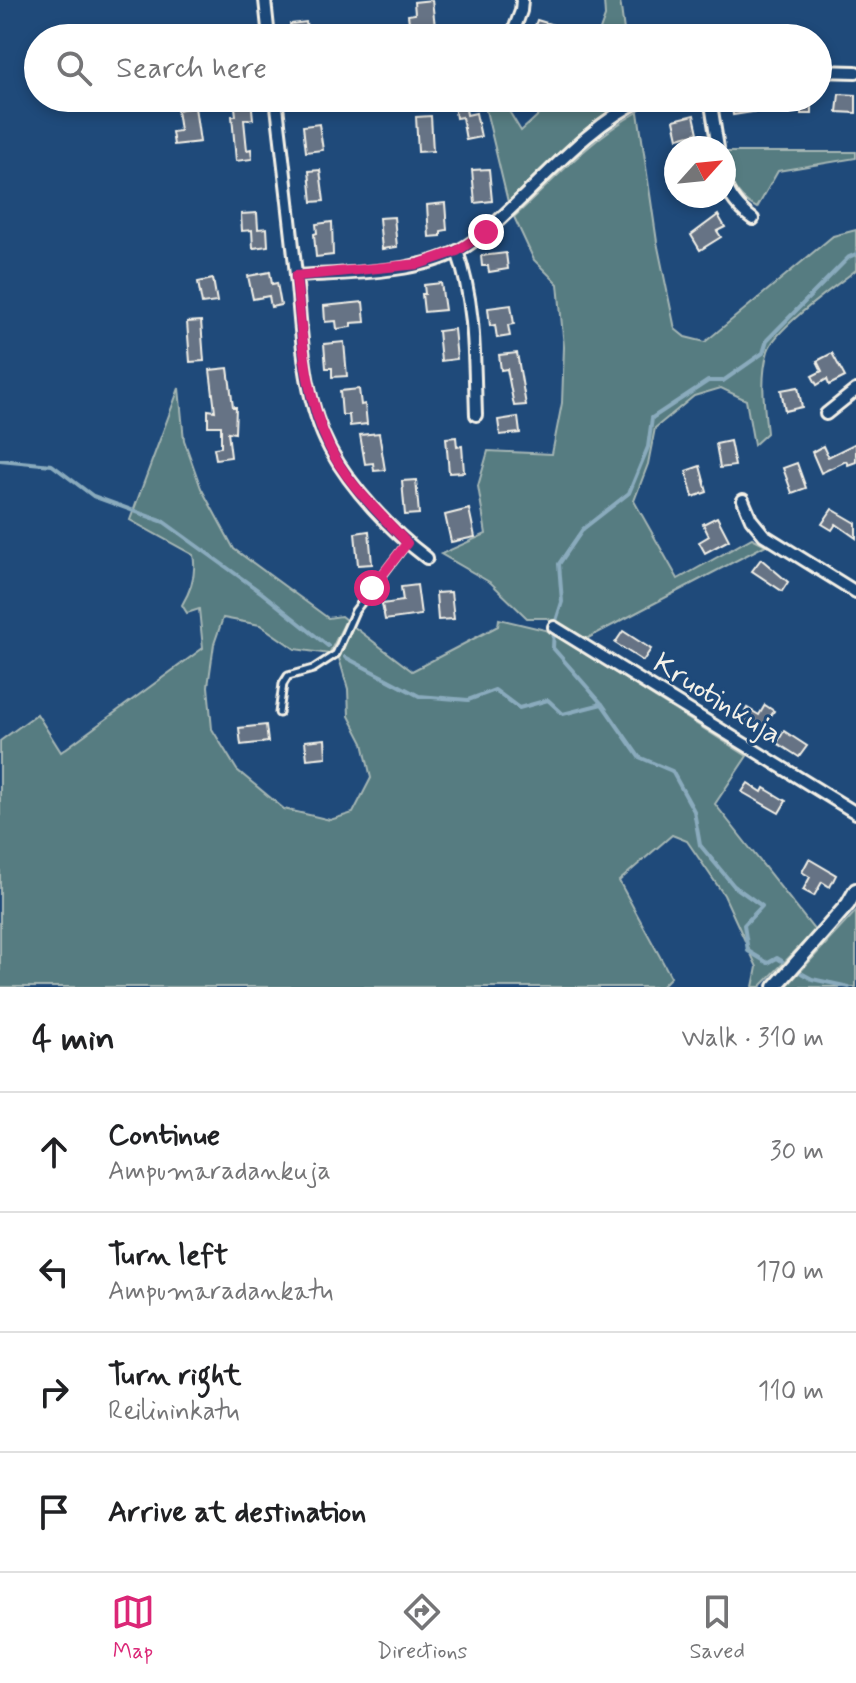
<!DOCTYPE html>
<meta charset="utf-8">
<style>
:root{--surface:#fff;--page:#f6f6f6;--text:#202124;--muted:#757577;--line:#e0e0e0;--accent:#db2777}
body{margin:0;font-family:Mynerve,sans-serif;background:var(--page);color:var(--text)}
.compass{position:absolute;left:664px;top:136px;width:72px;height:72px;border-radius:50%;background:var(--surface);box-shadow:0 4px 12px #0003;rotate:63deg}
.stop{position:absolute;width:24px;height:24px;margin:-18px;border:6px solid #db2777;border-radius:50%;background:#fff}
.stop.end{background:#db2777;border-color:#fff;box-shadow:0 2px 8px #0008}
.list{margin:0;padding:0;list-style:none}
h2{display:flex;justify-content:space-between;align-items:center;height:104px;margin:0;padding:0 32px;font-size:34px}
h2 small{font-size:26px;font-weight:400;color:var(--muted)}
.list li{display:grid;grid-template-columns:52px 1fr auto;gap:24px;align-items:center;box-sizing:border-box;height:120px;padding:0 32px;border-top:2px solid var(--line)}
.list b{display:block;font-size:30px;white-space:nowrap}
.list p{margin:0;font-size:26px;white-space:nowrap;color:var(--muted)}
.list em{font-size:26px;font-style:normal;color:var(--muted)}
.icon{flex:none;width:44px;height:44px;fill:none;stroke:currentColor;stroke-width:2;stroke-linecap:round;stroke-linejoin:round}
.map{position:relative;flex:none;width:856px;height:987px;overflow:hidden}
.search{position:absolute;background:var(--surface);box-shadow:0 4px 12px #0003;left:24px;right:24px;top:24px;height:88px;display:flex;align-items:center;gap:20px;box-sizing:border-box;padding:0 28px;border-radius:44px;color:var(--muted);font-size:30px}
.sheet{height:584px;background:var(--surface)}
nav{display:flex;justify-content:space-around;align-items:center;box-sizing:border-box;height:112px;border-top:2px solid var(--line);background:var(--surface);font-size:22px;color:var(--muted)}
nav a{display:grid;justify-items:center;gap:4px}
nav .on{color:var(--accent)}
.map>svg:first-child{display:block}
.green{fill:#567b81;stroke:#a5b6b4;stroke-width:2}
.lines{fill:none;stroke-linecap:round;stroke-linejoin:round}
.stream{stroke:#8aabbd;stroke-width:4}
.building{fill:#667385;stroke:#f4f1e8;stroke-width:2}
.service-casing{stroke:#f4f1e8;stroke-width:11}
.minor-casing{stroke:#f4f1e8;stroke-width:16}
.tertiary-casing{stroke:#f4f1e8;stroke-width:18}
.service{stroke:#1f4a7a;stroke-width:5}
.minor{stroke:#1f4a7a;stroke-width:10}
.tertiary{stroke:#1f4a7a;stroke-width:12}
.route{stroke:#db2777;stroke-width:10}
.labels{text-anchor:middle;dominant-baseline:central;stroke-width:6;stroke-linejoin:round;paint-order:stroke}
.street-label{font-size:30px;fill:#f4f1e8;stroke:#1f4a7a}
</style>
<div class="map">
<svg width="856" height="987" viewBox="0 0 856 987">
<rect width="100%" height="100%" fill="#1f4a7a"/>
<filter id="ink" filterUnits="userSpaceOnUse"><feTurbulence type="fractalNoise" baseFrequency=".0125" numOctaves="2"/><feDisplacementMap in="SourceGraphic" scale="16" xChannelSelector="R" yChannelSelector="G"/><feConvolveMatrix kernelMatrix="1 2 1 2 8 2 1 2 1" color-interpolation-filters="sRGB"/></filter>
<g filter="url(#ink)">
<!-- green -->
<g class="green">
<polygon points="604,0 620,0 625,38 597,38 605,16"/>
<path d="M 483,98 L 501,98 L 521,131 L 557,98 L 632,98 C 584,123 546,165 508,202 Z"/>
<path d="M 638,112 L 657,242 L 675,329 L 685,337 L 705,342 L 833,236 L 856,230 L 856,270 C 837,285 774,329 768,351 C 760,378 764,405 767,433 L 754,445 L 746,400 L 721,388 L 694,396 L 655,428 L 648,464 L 634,501 L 678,579 L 752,538 L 766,545 L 586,639 L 547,618 L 527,618 L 491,583 L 441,554 L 486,534 L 478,486 L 488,451 L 552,454 L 562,403 L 564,347 L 558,284 L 534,260 L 514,217 C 554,180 590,139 638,112 Z"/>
<path d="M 724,152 L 856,152 L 856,158 L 778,171 L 757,208 C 733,196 728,177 724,152 Z"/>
<path d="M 179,388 L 184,440 L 201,488 L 234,549 L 328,618 L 341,616 L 346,620 L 329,654 L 295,649 L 260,625 L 223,618 L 214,644 L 208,686 L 212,729 L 237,770 L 284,809 L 330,820 L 353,813 L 371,778 L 363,743 L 349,716 L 348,689 L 339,658 L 353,626 L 412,671 L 498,626 L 499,619 L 549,631 L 747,756 L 715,804 L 815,931 L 760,987 L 753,987 L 757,967 L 724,895 L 687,841 L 672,835 L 619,881 L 671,977 L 661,987 L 0,987 L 0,741 L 37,714 L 61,752 L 203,648 L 199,609 L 187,613 L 182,605 C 191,590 197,573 193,555 L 130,520 Z"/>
<polygon points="856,911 856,987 786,987"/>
</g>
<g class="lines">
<!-- stream -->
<g class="stream">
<polyline points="0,460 52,465 93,496 164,522 262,593 328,646"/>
<polyline points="345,657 419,696 468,700 495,690 519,708 548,700 563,714 602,704 639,757 672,771 694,811 700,845 734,886 762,906 744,925 748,951 768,963 777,958 782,961"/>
<polyline points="602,704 553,648 554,627 562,602 559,564 583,529 629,493 648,447 652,418 708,381 723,381 763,353 767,340 849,257 856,254"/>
<polyline points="801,973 812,979 849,987"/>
</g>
</g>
<!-- building -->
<g class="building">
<polygon points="432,0 436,35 418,37 417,29 410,30 408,15 415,14 414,2"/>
<polygon points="537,20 560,27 556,38 532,34"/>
<polygon points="306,22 307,28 320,26 322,38 292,38 290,24"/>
<polygon points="839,94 856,95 856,113 837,112"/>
<polygon points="234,98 251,98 253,119 244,120 247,150 251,149 252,159 236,161 232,116 236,116"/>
<polygon points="731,98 756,98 759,111 733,115"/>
<polygon points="779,98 812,98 812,114 801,114 801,107 779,107"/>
<polygon points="465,103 467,115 476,113 481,137 466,140 462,117 456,118 454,105"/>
<polygon points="195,107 200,142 174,145 172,132 180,131 177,110"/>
<polygon points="694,115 698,133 678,138 674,120"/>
<polygon points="431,116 433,151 418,152 416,117"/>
<polygon points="319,124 323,150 306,152 303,126"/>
<polygon points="489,169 492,201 475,203 472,170"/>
<polygon points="320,170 324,201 312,202 309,171"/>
<polygon points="445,203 447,230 441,231 441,236 429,237 427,205"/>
<polygon points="257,213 258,229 267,228 268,246 253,248 252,230 242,231 241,214"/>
<polygon points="718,215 725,227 717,231 721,237 700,250 691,235"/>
<polygon points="394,217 397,247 382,249 379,218"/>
<polygon points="332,222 333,255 316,257 314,234 317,233 316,224"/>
<polygon points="506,253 508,269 489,272 488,266 482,266 481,256"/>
<polygon points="270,272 272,284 277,283 281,305 271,307 269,296 253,299 248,276"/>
<polygon points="213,279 217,302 202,304 198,282"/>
<polygon points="441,283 445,310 424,312 422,294 425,294 424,285"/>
<polygon points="363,302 365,322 351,323 351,327 337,329 336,321 325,322 324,306"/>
<polygon points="511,305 514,324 508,325 510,336 497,338 495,325 490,326 488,308"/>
<polygon points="201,321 204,361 190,362 187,322"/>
<polygon points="454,329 457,359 441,361 438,331"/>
<polygon points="344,342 347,376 332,377 332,368 326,368 324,344"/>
<polygon points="517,353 526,405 514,406 507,369 501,370 499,355"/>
<polygon points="832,353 845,377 829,385 827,379 817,385 812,376 822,371 817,361"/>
<polygon points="228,368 233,407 236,407 235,433 228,432 231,457 216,459 214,448 221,447 221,426 208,426 208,410 215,411 210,370"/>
<polygon points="798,387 802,407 785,411 781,390"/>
<polygon points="359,389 361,405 365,404 367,424 350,426 349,415 342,415 340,391"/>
<polygon points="518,417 520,433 500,435 498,420"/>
<polygon points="379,433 385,470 374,471 373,463 365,464 360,435"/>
<polygon points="456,437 457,447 462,446 464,472 449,473 446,438"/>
<polygon points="730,441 735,466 720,468 716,444"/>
<polygon points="856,443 856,462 848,465 846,461 821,473 812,452 823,446 828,457"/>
<polygon points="797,463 806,488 792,493 783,468"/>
<polygon points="700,466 707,492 693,497 686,471"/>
<polygon points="416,480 419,514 405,515 402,481"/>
<polygon points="469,509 475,537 451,542 445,515"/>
<polygon points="832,509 856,523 856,538 836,524 832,530 822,524"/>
<polygon points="717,517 729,540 705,553 699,542 709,536 703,524"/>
<polygon points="369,531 372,564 358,565 355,533"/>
<polygon points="761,559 788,582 782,591 752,571"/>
<polygon points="417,585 421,615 385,620 382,604 403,601 401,587"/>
<polygon points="451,592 454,619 438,620 436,593"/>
<polygon points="623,631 651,649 643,661 615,643"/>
<polygon points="765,705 774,711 760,733 740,721 747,708 759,715"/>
<polygon points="266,725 268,742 241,745 239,728"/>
<polygon points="784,731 807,746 799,757 777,743"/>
<polygon points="325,739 326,757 307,759 305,741"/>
<polygon points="748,783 762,792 764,788 786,801 779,813 742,792"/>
<polygon points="809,859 836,875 830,887 822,882 814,896 803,890 810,877 802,872"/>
</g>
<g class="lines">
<!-- service casing -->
<g class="service-casing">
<polyline id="service" points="279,713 283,684 288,676 313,669 336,654 355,611 407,543"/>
</g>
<!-- minor casing -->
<g class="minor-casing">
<g id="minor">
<polyline points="265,0 269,38"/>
<polyline points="511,38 521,11 522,0"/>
<polyline points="818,71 856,72"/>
<path d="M 276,98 C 283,157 290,216 296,275 C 302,332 302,396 330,449 C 351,488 392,532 427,558"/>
<polyline points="710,98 718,148"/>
<path d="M 724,180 C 729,197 739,209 753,219"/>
<path d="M 457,251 C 476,304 474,360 476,415"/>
<path d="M 296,276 C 346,273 416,274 460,250 C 484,236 502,217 521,199 C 560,161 596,122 645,98"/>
<polyline points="826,414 856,390"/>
<polyline points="743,500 751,519 764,535 856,592"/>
<polyline points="554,627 856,813"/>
</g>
</g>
<!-- tertiary casing -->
<g class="tertiary-casing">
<polyline id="tertiary" points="775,987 848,904 856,890"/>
</g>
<!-- service -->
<use href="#service" class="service"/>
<!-- minor -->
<use href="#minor" class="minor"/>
<!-- tertiary -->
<use href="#tertiary" class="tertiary"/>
</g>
</g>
<g class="lines" filter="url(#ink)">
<!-- route -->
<path class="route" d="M 372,588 L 407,543 C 380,513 346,483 329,446 C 304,394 302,333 296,276 L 419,264 L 457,251 L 486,232"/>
</g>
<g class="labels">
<!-- street labels -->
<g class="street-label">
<text transform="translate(717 699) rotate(32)">Kruotinkuja</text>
</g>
</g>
</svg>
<svg class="compass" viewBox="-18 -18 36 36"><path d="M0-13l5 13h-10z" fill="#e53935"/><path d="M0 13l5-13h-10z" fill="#757577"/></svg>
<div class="stop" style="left:372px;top:588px"></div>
<div class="stop end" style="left:486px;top:232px"></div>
<div class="search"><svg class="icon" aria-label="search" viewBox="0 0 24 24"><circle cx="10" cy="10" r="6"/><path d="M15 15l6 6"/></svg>Search here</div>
</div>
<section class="sheet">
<h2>4 min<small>Walk · 310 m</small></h2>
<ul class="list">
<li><svg class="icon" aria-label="ahead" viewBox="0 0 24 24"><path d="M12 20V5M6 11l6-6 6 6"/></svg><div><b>Continue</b><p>Ampumaradankuja</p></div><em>30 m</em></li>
<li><svg class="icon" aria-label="left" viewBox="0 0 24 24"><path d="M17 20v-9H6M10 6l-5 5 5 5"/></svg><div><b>Turn left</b><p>Ampumaradankatu</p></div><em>170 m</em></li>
<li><svg class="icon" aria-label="right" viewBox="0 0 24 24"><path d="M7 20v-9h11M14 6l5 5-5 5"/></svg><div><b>Turn right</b><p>Reilininkatu</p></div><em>110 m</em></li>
<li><svg class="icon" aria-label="arrive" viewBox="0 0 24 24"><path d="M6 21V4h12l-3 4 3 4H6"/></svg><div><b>Arrive at destination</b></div></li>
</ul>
</section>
<nav>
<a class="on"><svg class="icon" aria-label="map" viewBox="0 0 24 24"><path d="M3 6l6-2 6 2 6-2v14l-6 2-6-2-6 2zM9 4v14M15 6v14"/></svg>Map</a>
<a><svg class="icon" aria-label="directions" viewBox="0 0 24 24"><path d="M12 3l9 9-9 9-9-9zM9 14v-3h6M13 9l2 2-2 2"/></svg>Directions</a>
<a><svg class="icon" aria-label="saved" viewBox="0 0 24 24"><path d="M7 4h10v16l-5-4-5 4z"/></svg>Saved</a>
</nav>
